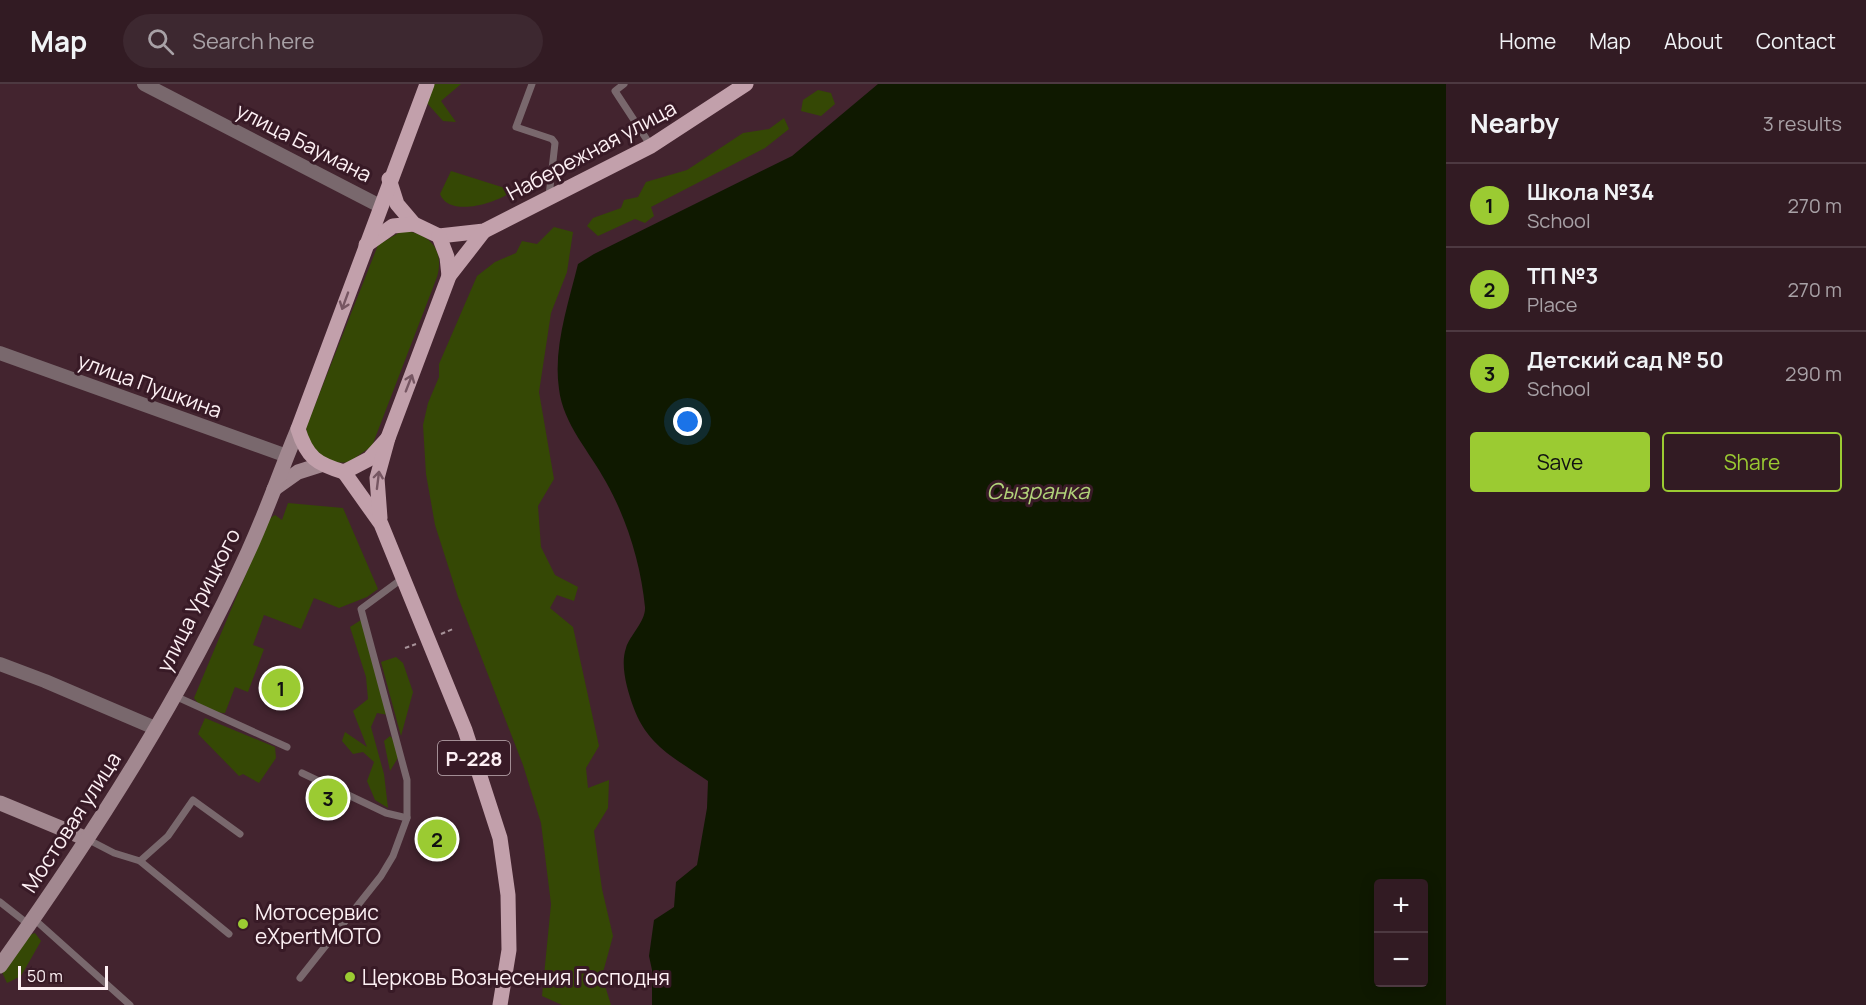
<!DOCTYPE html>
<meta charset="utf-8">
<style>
:root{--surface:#321b23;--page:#3d2830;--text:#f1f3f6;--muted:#a8a1a6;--line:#4d3941;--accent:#9bcb32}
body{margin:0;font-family:Manrope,sans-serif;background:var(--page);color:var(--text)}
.controls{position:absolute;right:18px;bottom:18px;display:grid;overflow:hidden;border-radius:6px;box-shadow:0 3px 15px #0003}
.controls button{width:54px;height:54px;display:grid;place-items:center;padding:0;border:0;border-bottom:2px solid var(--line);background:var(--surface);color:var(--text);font:30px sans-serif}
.scale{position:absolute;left:18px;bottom:15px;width:90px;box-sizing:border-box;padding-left:6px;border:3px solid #fdf0f4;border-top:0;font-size:16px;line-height:21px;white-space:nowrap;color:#fdf0f4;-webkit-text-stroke:4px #381a26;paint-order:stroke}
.you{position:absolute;left:688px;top:338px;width:21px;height:21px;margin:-15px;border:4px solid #fff;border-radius:50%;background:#1a73e8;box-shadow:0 0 0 9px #1a73e833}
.badge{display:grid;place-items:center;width:39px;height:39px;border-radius:50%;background:var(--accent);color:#111;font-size:20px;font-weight:700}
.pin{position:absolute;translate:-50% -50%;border:3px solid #fff;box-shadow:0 2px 6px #0006}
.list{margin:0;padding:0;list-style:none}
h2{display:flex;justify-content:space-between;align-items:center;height:78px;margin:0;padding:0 24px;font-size:26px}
h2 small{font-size:20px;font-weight:400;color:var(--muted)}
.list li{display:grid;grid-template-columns:39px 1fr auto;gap:18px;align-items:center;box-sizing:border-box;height:84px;padding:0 24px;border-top:2px solid var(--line)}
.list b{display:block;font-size:22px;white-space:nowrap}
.list p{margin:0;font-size:20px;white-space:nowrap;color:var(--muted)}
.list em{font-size:20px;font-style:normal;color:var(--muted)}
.actions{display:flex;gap:12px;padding:18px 24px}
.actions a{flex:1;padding:14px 0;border:2px solid var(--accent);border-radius:6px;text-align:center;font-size:21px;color:var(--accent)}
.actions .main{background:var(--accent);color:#111}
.icon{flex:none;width:33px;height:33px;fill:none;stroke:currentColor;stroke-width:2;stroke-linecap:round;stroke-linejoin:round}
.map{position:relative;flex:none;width:1446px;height:921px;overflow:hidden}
header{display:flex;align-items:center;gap:36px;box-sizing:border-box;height:84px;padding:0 30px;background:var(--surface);border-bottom:2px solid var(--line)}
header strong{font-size:28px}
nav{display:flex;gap:33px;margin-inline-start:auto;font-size:21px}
.search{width:420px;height:54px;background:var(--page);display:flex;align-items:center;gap:15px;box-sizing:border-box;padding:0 21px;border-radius:33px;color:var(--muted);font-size:22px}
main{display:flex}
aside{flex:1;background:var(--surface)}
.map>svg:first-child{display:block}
.green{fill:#354805}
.water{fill:#0f1900;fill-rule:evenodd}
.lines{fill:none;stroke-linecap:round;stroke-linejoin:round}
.path{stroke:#a79299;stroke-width:2;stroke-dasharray:4.5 3;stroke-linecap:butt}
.lane{stroke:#79686d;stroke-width:7}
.street{stroke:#79686d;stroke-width:14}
.secondary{stroke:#a28890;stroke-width:15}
.primary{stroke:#c2a0ab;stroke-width:15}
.oneway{stroke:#765662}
.poi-dot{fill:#9bcb32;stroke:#381a26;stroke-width:2}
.labels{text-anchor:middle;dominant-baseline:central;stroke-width:6;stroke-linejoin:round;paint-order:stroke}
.shield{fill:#381a26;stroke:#c2b0b6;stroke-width:1.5}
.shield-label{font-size:20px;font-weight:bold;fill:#fdf0f4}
.street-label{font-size:21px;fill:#fdf0f4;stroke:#381a26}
.poi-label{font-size:21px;fill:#fdf0f4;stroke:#381a26;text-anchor:start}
.water-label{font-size:22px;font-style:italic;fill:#b1d279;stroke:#381a26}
</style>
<header>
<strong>Map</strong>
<div class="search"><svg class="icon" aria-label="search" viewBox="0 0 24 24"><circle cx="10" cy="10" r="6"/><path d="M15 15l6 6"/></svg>Search here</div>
<nav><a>Home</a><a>Map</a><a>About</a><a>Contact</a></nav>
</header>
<main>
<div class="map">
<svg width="1446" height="921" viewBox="0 0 1446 921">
<rect width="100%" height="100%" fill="#43242f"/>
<!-- green -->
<g class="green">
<polygon points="431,0 461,0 441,17 456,38 443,37 426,18"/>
<polygon points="818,6 831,9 835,20 821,32 801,27 803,16"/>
<polygon points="784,34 789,45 765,64 651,123 654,132 645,139 635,135 598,152 587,142 593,134 621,124 624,116 638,113 646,98 687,86 743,49 769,45"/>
<path d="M 451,87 L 508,105 L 511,108 C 496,119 449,134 440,110 Z"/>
<polygon points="554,143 573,148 567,188 551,229 539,308 554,395 538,422 541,463 555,491 578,503 574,517 557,511 550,524 573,543 599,662 586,684 588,704 609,696 608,724 594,747 602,805 613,852 602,892 611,921 562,921 542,912 551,820 541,739 523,681 458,513 435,441 426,390 423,341 428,319 439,293 439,280 477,192 495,178 516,169 522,157 537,160"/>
<path d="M 402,147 C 429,148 445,166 437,193 L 372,362 L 349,378 C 326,382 309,366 306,344 L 378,161 Z"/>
<path d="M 288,419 L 343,424 L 378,505 L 367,513 L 339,524 L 314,514 L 301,545 L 264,531 L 253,561 L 264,565 L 248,608 L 235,603 L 225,629 C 214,629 200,624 194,614 L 269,435 L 275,431 L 282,436 Z"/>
<polygon points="361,536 370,551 371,575 380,586 388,631 377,629 371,643 384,690 388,724 375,716 367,697 374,678 363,668 353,670 342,657 345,648 367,663 353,627 368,615 366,593 350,543"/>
<polygon points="396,573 403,579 413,608 401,652 381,578"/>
<polygon points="205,634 275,663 276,674 259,699 243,690 239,692 198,650"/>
<polygon points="390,652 395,657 399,672 390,687 384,657"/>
<polygon points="35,849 41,857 21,892 7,899 0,884 21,854"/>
</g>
<!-- water -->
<path class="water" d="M 878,0 L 1446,0 L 1446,921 L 652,921 L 652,886 L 649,872 L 654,836 L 674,823 L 676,798 L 697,781 L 707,724 L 708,697 C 675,674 647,662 633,622 C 627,605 620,581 626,564 C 630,551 646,537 645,523 C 641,481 627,435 606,398 C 590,368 563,340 559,305 C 553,264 568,221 578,180 L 594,170 L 792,72 ZM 1378,800 L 1424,800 L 1424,898 L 1378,898 Z"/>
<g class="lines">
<!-- path -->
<g class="path">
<polyline points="441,550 453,545"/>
<polyline points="405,564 416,560"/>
</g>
<!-- lane -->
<g class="lane">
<polyline points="532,0 516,43 552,55 555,59 549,112"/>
<polyline points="624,0 615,7 651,62"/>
<polyline points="175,612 287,663"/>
<polyline points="302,689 386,729 407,734"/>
<polyline points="87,755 114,769 140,777 229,850"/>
<polyline points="140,777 168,752 193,716 240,750"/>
<polyline points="0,818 28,840"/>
<polyline points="34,835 130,921"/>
<polyline points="300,894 381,792 393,772 407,734 407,696 361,525 403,494"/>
</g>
<!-- street -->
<g class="street">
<polyline points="144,0 380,122"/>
<polyline points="0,269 287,372"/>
<polyline points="0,580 45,597 155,644"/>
</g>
<!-- secondary -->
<g class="secondary">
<polyline points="274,405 298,388 320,381"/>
<polyline points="0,719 87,755"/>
<path d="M 0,882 C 93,751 182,614 248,468 C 267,427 281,385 298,345"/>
</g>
<!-- primary -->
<g class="primary">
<polyline points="389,95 397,120 414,140 439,152 484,147 651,62 746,0"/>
<polyline points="439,152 447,173 449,192"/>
<polyline points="366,161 393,142 414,140"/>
<path d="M 388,354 L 369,375 L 344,388 C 317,380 307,374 298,345 L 427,0"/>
<polyline points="344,388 381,440 465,646 500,754 508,811 509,866 500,921"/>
<polyline points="380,434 377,394 388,354 449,192 484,147"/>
</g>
</g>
<!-- one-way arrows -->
<defs><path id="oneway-shaft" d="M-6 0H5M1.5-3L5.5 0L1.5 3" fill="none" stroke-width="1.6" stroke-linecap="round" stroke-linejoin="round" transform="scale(1.5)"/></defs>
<g class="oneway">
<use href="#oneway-shaft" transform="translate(345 217) rotate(110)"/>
<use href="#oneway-shaft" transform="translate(409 299) rotate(-69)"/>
<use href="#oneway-shaft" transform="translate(378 396) rotate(-83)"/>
</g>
<!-- markers -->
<g class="poi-dot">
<circle cx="243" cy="840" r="6"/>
<circle cx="350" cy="893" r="6"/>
</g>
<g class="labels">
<!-- shield labels -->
<rect class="shield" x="438" y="657" width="72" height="34" rx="4.5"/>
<g class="shield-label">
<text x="474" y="674">Р-228</text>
</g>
<!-- street labels -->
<g class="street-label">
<text transform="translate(304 58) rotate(27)">улица Баумана</text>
<text transform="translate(591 66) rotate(-28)">Набережная улица</text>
<text transform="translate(150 301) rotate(20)">улица Пушкина</text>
<text transform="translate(198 516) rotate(-63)">улица Урицкого</text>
<text transform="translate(71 738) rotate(-57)">Мостовая улица</text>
</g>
<!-- poi labels -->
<g class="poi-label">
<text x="255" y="828">Мотосервис<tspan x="255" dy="24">eXpertMOTO</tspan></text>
<text x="362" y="893">Церковь Вознесения Господня</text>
</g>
<!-- water labels -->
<g class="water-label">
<text x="1038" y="407">Сызранка</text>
</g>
</g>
</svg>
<div class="controls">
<button>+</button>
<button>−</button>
</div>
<div class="scale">50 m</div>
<div class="you"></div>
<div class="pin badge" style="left:281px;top:604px">1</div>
<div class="pin badge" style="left:437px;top:755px">2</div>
<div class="pin badge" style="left:328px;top:714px">3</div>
</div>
<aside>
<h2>Nearby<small>3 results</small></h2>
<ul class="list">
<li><span class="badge">1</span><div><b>Школа №34</b><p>School</p></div><em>270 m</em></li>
<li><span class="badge">2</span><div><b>ТП №3</b><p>Place</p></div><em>270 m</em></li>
<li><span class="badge">3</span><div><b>Детский сад № 50</b><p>School</p></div><em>290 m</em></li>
</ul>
<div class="actions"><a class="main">Save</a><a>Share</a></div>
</aside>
</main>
